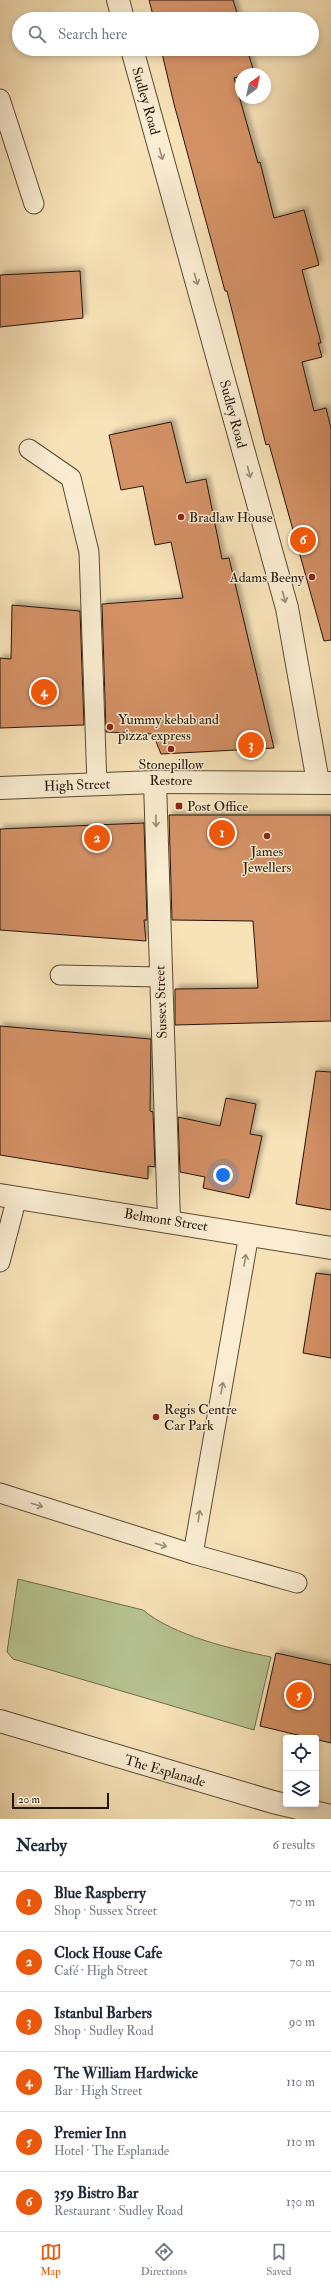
<!DOCTYPE html>
<meta charset="utf-8">
<style>
:root{--surface:#fff;--page:#f2f2f3;--text:#1f2937;--muted:#747a83;--line:#e0e1e3;--accent:#ea580c}
body{margin:0;font-family:"IM FELL Double Pica",serif;background:var(--page);color:var(--text)}
.controls{position:absolute;right:12px;bottom:12px;display:grid;overflow:hidden;border-radius:4px;box-shadow:0 2px 6px #0003}
.controls button{width:36px;height:36px;display:grid;place-items:center;padding:0;border:0;border-bottom:1px solid var(--line);background:var(--surface);color:var(--text);font:20px sans-serif}
.compass{position:absolute;left:235px;top:68px;width:36px;height:36px;border-radius:50%;background:var(--surface);box-shadow:0 2px 6px #0003;rotate:33deg}
.scale{position:absolute;left:12px;bottom:10px;width:97px;box-sizing:border-box;padding-left:4px;border:2px solid #261609;border-top:0;font-size:11px;line-height:14px;white-space:nowrap;color:#261609;-webkit-text-stroke:3px #faedd2;paint-order:stroke}
.you{position:absolute;left:223px;top:1175px;width:14px;height:14px;margin:-10px;border:3px solid #fff;border-radius:50%;background:#1a73e8;box-shadow:0 0 0 6px #1a73e833}
.badge{display:grid;place-items:center;width:26px;height:26px;border-radius:50%;background:var(--accent);color:#fff;font-size:13px;font-weight:700}
.pin{position:absolute;translate:-50% -50%;border:2px solid #fff;box-shadow:0 1px 4px #0006}
.list{margin:0;padding:0;list-style:none}
h2{display:flex;justify-content:space-between;align-items:center;height:52px;margin:0;padding:0 16px;font-size:17px}
h2 small{font-size:13px;font-weight:400;color:var(--muted)}
.list li{display:grid;grid-template-columns:26px 1fr auto;gap:12px;align-items:center;box-sizing:border-box;height:60px;padding:0 16px;border-top:1px solid var(--line)}
.list b{display:block;font-size:15px;white-space:nowrap}
.list p{margin:0;font-size:13px;white-space:nowrap;color:var(--muted)}
.list em{font-size:13px;font-style:normal;color:var(--muted)}
.icon{flex:none;width:22px;height:22px;fill:none;stroke:currentColor;stroke-width:2;stroke-linecap:round;stroke-linejoin:round}
.map{position:relative;flex:none;width:331px;height:1819px;overflow:hidden}
.search{position:absolute;background:var(--surface);box-shadow:0 2px 6px #0003;left:12px;right:12px;top:12px;height:44px;display:flex;align-items:center;gap:10px;box-sizing:border-box;padding:0 14px;border-radius:22px;color:var(--muted);font-size:15px}
.sheet{height:412px;background:var(--surface)}
nav{display:flex;justify-content:space-around;align-items:center;box-sizing:border-box;height:56px;border-top:1px solid var(--line);background:var(--surface);font-size:11px;color:var(--muted)}
nav a{display:grid;justify-items:center;gap:2px}
nav .on{color:var(--accent)}
.map>svg:first-child{display:block}
.green{fill:#b8c593;stroke:#6f6e4e}
.building{fill:#d49166;stroke:#261609;filter:url(#shadow)}
.lines{fill:none;stroke-linecap:round;stroke-linejoin:round}
.service-casing{stroke:#5a4935;stroke-width:21}
.pedestrian-casing{stroke:#5a4935;stroke-width:24}
.minor-casing{stroke:#5a4935;stroke-width:24}
.tertiary-casing{stroke:#5a4935;stroke-width:24}
.service{stroke:#faedd2;stroke-width:19}
.pedestrian{stroke:#faedd2;stroke-width:22}
.minor{stroke:#faedd2;stroke-width:22}
.tertiary{stroke:#faedd2;stroke-width:22}
.oneway{stroke:#9b8c78}
.poi-dot{fill:#8f2418;stroke:#faedd2;stroke-width:1.5}
.labels{text-anchor:middle;dominant-baseline:central;stroke-width:3;stroke-linejoin:round;paint-order:stroke}
.street-label{font-size:14px;fill:#261609;stroke:#faedd2}
.poi-label{font-size:14px;fill:#261609;stroke:#faedd2;text-anchor:start}
</style>
<div class="map">
<svg width="331" height="1819" viewBox="0 0 331 1819">
<defs>
<filter id="shadow"><feDropShadow dx="3.5" dy="-3.5" stdDeviation="2" flood-color="#0004"/></filter>
</defs>
<rect width="100%" height="100%" fill="#f8e3b9"/>
<filter id="stains"><feTurbulence type="fractalNoise" baseFrequency=".005" numOctaves="4"/><feColorMatrix values="0 0 0 0 .2 0 0 0 0 .09 0 0 0 0 .02 0 0 0 .5 -.17"/></filter>
<radialGradient id="worn" r=".72"><stop offset=".6" stop-color="#630" stop-opacity="0"/><stop offset="1" stop-color="#630" stop-opacity=".3"/></radialGradient>
<!-- green -->
<path class="green" d="M 18,1579 L 143,1610 C 174,1636 232,1649 271,1657 L 254,1730 L 13,1659 L 7,1652 Z"/>
<!-- building -->
<g class="building">
<polygon points="149,0 233,0 239,19 154,19"/>
<polygon points="161,49 247,49 254,72 234,78 258,163 260,162 274,218 304,210 319,265 302,270 321,343 318,343 322,357 302,362 314,411 326,408 331,429 331,640 324,641 269,444 266,445 227,291 225,291 174,104"/>
<polygon points="80,271 83,318 0,327 0,275"/>
<polygon points="171,422 186,483 206,479 222,559 229,558 274,748 161,754 153,734 106,732 102,604 183,598 171,542 155,545 143,486 121,490 109,435"/>
<polygon points="12,605 80,611 84,725 0,728 0,658 11,659"/>
<polygon points="169,815 331,815 331,1021 175,1025 175,989 258,988 253,921 172,920"/>
<polygon points="144,823 147,920 144,920 146,941 0,930 0,829"/>
<polygon points="0,1026 151,1039 150,1111 153,1112 155,1167 148,1166 148,1179 0,1155"/>
<polygon points="316,1071 331,1072 331,1210 296,1204"/>
<polygon points="226,1098 256,1104 250,1134 262,1136 249,1198 203,1188 205,1177 180,1172 178,1117 220,1126"/>
<polygon points="316,1273 331,1275 331,1358 303,1353"/>
<polygon points="276,1653 331,1665 331,1743 260,1726"/>
</g>
<g class="lines">
<!-- service casing -->
<g class="service-casing">
<g id="service">
<polyline points="0,99 34,204"/>
<polyline points="29,449 71,478 89,552 97,785"/>
<polyline points="60,975 160,977"/>
<polyline points="0,1262 17,1197"/>
<polyline points="0,1493 193,1554 297,1583"/>
<polyline points="193,1554 249,1234"/>
</g>
</g>
<!-- pedestrian casing -->
<g class="pedestrian-casing">
<polyline id="pedestrian" points="0,788 155,782"/>
</g>
<!-- minor casing -->
<g class="minor-casing">
<g id="minor">
<polyline points="118,0 123,19"/>
<polyline points="132,49 287,608 318,782"/>
<polyline points="155,782 169,1221"/>
<polyline points="0,1195 331,1248"/>
</g>
</g>
<!-- tertiary casing -->
<g class="tertiary-casing">
<g id="tertiary">
<polyline points="155,782 331,783"/>
<polyline points="0,1721 273,1802 331,1816"/>
</g>
</g>
<!-- service -->
<use href="#service" class="service"/>
<!-- pedestrian -->
<use href="#pedestrian" class="pedestrian"/>
<!-- minor -->
<use href="#minor" class="minor"/>
<!-- tertiary -->
<use href="#tertiary" class="tertiary"/>
</g>
<!-- one-way arrows -->
<defs><path id="oneway-shaft" d="M-6 0H5M1.5-3L5.5 0L1.5 3" fill="none" stroke-width="1.6" stroke-linecap="round" stroke-linejoin="round"/></defs>
<g class="oneway">
<use href="#oneway-shaft" transform="translate(161 154) rotate(74)"/>
<use href="#oneway-shaft" transform="translate(196 279) rotate(74)"/>
<use href="#oneway-shaft" transform="translate(249 472) rotate(75)"/>
<use href="#oneway-shaft" transform="translate(284 597) rotate(75)"/>
<use href="#oneway-shaft" transform="translate(156 821) rotate(89)"/>
<use href="#oneway-shaft" transform="translate(245 1260) rotate(-80)"/>
<use href="#oneway-shaft" transform="translate(222 1388) rotate(-80)"/>
<use href="#oneway-shaft" transform="translate(37 1505) rotate(18)"/>
<use href="#oneway-shaft" transform="translate(199 1516) rotate(-81)"/>
<use href="#oneway-shaft" transform="translate(161 1545) rotate(17)"/>
</g>
<!-- markers -->
<g class="poi-dot">
<circle cx="181" cy="517" r="4"/>
<circle cx="312" cy="577" r="4"/>
<circle cx="110" cy="727" r="4"/>
<circle cx="171" cy="749" r="4"/>
<rect x="175" y="802" width="8" height="8" rx="2"/>
<circle cx="267" cy="836" r="4"/>
<circle cx="156" cy="1417" r="4"/>
</g>
<g class="labels">
<!-- street labels -->
<g class="street-label">
<text transform="translate(146 101) rotate(74)">Sudley Road</text>
<text transform="translate(233 414) rotate(75)">Sudley Road</text>
<text transform="translate(77 785) rotate(-2)">High Street</text>
<text transform="translate(161 1002) rotate(-92)">Sussex Street</text>
<text transform="translate(166 1220) rotate(9)">Belmont Street</text>
<text transform="translate(165 1771) rotate(16)">The Esplanade</text>
</g>
<!-- poi labels -->
<g class="poi-label">
<text x="189" y="517">Bradlaw House</text>
<text x="304" y="577" text-anchor="end">Adams Beeny</text>
<text x="118" y="719">Yummy kebab and<tspan x="118" dy="16">pizza express</tspan></text>
<text x="171" y="764" text-anchor="middle">Stonepillow<tspan x="171" dy="16">Restore</tspan></text>
<text x="187" y="806">Post Office</text>
<text x="267" y="851" text-anchor="middle">James<tspan x="267" dy="16">Jewellers</tspan></text>
<text x="164" y="1409">Regis Centre<tspan x="164" dy="16">Car Park</tspan></text>
</g>
</g>
<rect width="100%" height="100%" filter="url(#stains)"/>
<rect width="100%" height="100%" fill="url(#worn)"/>
</svg>
<div class="controls">
<button><svg class="icon" aria-label="locate" viewBox="0 0 24 24"><circle cx="12" cy="12" r="6"/><path d="M12 2v4M12 18v4M2 12h4M18 12h4"/></svg></button>
<button><svg class="icon" aria-label="layers" viewBox="0 0 24 24"><path d="M12 4l9 5-9 5-9-5zM3 14l9 5 9-5"/></svg></button>
</div>
<svg class="compass" viewBox="-18 -18 36 36"><path d="M0-13l5 13h-10z" fill="#e53935"/><path d="M0 13l5-13h-10z" fill="#747a83"/></svg>
<div class="scale">20 m</div>
<div class="you"></div>
<div class="pin badge" style="left:222px;top:833px">1</div>
<div class="pin badge" style="left:97px;top:838px">2</div>
<div class="pin badge" style="left:251px;top:745px">3</div>
<div class="pin badge" style="left:44px;top:692px">4</div>
<div class="pin badge" style="left:299px;top:1695px">5</div>
<div class="pin badge" style="left:303px;top:540px">6</div>
<div class="search"><svg class="icon" aria-label="search" viewBox="0 0 24 24"><circle cx="10" cy="10" r="6"/><path d="M15 15l6 6"/></svg>Search here</div>
</div>
<section class="sheet">
<h2>Nearby<small>6 results</small></h2>
<ul class="list">
<li><span class="badge">1</span><div><b>Blue Raspberry</b><p>Shop · Sussex Street</p></div><em>70 m</em></li>
<li><span class="badge">2</span><div><b>Clock House Cafe</b><p>Café · High Street</p></div><em>70 m</em></li>
<li><span class="badge">3</span><div><b>Istanbul Barbers</b><p>Shop · Sudley Road</p></div><em>90 m</em></li>
<li><span class="badge">4</span><div><b>The William Hardwicke</b><p>Bar · High Street</p></div><em>110 m</em></li>
<li><span class="badge">5</span><div><b>Premier Inn</b><p>Hotel · The Esplanade</p></div><em>110 m</em></li>
<li><span class="badge">6</span><div><b>359 Bistro Bar</b><p>Restaurant · Sudley Road</p></div><em>130 m</em></li>
</ul>
</section>
<nav>
<a class="on"><svg class="icon" aria-label="map" viewBox="0 0 24 24"><path d="M3 6l6-2 6 2 6-2v14l-6 2-6-2-6 2zM9 4v14M15 6v14"/></svg>Map</a>
<a><svg class="icon" aria-label="directions" viewBox="0 0 24 24"><path d="M12 3l9 9-9 9-9-9zM9 14v-3h6M13 9l2 2-2 2"/></svg>Directions</a>
<a><svg class="icon" aria-label="saved" viewBox="0 0 24 24"><path d="M7 4h10v16l-5-4-5 4z"/></svg>Saved</a>
</nav>
